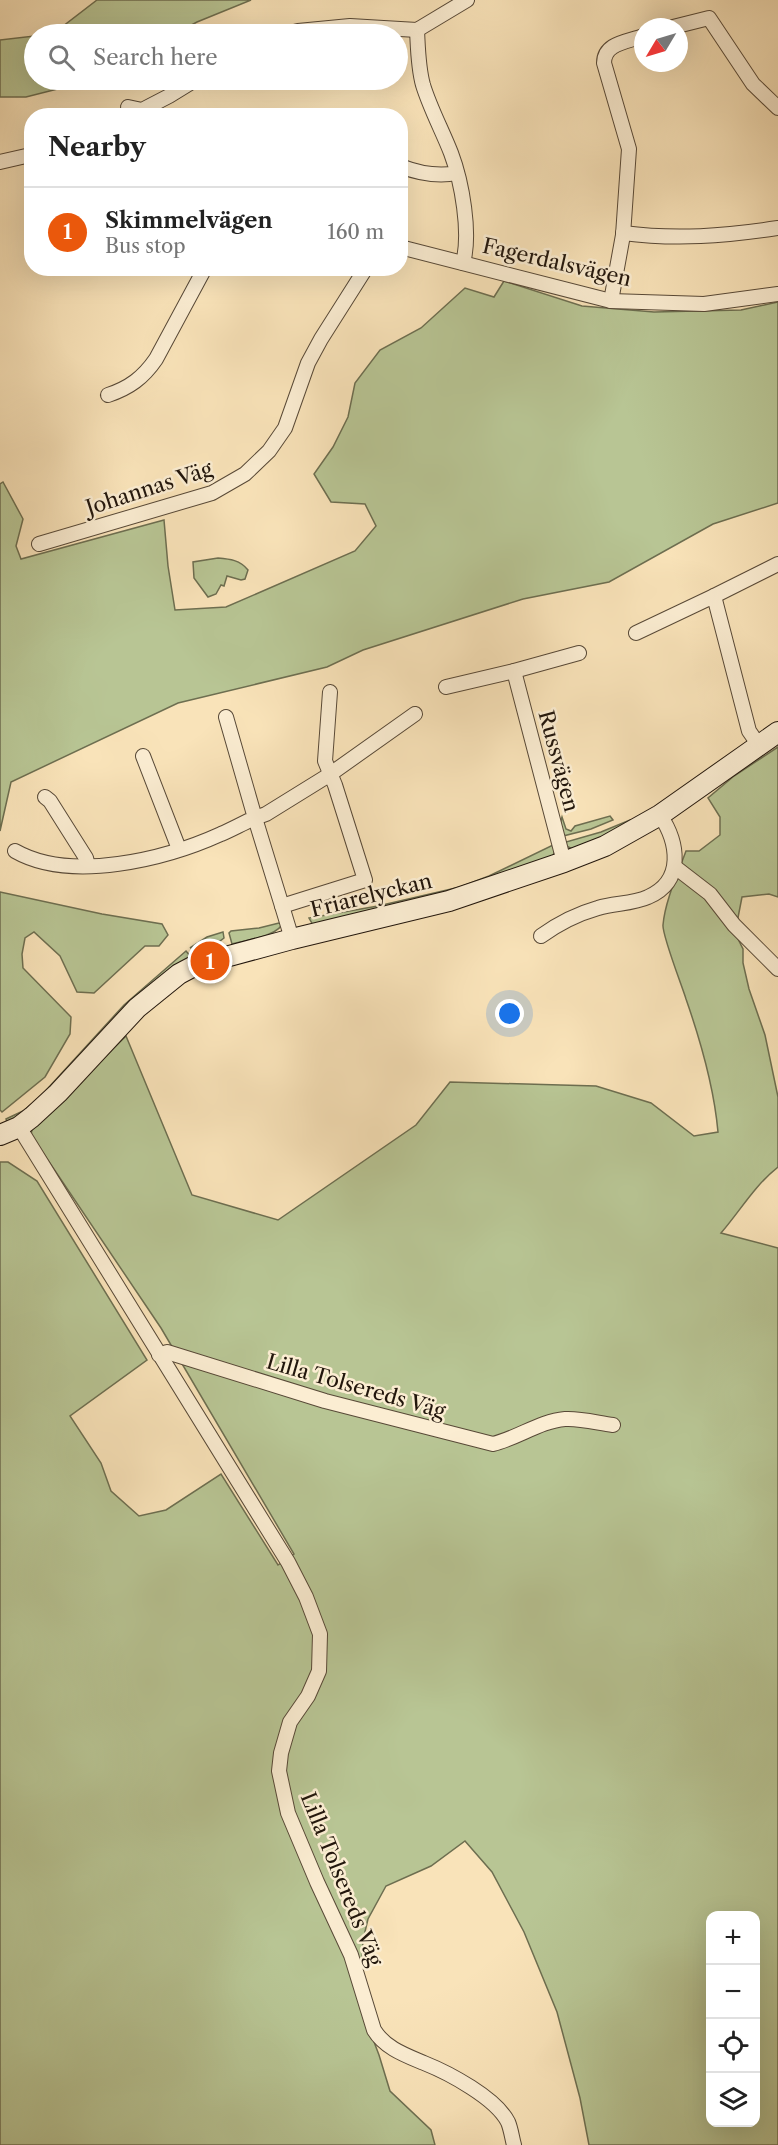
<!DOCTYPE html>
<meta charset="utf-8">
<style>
:root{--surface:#fff;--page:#f6f6f6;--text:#222;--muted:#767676;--line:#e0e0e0;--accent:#ea580c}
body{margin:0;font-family:"Libre Caslon Text",serif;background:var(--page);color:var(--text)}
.controls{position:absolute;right:18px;bottom:18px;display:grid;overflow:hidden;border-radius:12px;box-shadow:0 6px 24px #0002}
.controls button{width:54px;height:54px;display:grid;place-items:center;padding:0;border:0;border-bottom:2px solid var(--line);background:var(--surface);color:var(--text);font:30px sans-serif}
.compass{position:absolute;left:634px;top:18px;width:54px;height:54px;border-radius:50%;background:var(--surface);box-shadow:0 6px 24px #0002;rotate:232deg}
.you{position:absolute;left:510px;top:1014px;width:21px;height:21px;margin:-15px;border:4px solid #fff;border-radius:50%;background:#1a73e8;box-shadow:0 0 0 9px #1a73e833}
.badge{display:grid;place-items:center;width:39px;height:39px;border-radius:50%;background:var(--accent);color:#fff;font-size:20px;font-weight:700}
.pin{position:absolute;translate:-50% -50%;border:3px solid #fff;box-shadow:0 2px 6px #0006}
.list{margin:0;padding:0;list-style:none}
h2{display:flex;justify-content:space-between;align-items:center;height:78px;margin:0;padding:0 24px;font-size:26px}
h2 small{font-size:20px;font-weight:400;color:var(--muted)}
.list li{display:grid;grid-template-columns:39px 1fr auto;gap:18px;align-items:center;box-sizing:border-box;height:90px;padding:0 24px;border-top:2px solid var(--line)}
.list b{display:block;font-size:22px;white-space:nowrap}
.list p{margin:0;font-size:20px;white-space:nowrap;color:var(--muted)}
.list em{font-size:20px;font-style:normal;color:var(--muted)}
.icon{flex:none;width:33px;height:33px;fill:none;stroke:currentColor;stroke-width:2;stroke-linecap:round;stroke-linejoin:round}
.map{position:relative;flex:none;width:778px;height:2145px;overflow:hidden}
.search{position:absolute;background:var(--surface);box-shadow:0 6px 24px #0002;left:24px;top:24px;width:384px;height:66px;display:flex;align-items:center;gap:15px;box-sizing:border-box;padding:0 21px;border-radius:33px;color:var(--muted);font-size:22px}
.panel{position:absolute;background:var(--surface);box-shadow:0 6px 24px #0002;left:24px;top:108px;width:384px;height:168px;border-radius:24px}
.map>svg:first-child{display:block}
.green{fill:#b8c594;stroke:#6d6e50;stroke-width:1.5;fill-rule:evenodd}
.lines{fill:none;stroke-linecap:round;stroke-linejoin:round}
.street-casing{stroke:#584937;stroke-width:16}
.secondary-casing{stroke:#22160c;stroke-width:22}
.street{stroke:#fbedd2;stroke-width:14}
.secondary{stroke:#fbedd2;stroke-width:20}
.labels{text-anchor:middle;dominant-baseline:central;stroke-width:5;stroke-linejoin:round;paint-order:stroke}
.street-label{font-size:21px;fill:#22160c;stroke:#fbedd2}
</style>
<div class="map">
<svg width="778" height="2145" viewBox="0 0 778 2145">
<rect width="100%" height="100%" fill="#f9e3b9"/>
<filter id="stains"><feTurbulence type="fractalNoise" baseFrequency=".00333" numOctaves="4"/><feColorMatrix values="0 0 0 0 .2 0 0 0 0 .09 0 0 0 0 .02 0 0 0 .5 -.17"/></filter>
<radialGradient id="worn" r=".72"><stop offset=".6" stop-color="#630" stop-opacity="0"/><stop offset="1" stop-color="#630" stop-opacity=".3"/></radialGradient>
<!-- green -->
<g class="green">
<polygon points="97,0 251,0 197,22 175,34 43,34 54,33"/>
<polygon points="34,36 34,80 93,80 26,97 0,97 0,40"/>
<polygon points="504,281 582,306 654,312 741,310 778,302 778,503 713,524 609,582 523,599 363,650 327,667 178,703 11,782 0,831 0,484 3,482 23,519 16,546 21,559 164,520 168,566 175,610 226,607 355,551 376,526 365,504 331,502 314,474 333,447 348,417 355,383 380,350 421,328 465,288 494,297"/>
<path d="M 218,558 C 230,559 240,560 248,570 L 245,579 L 241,580 L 227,576 L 224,586 L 221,585 L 216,594 L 208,597 L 194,578 L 193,562 Z"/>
<path d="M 778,747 L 778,897 L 769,894 L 742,897 L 735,933 L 743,949 L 743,963 L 749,989 L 765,1035 L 778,1097 L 778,1167 C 755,1185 740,1211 721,1233 L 778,1248 L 778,2145 L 589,2145 L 580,2098 L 557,2012 L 524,1932 L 492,1872 L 465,1841 L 431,1866 L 386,1886 L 368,1919 L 363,1940 L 360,2005 L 379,2055 L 390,2091 L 431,2130 L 435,2145 L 0,2145 L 0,1162 L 8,1162 L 37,1181 L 147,1360 L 70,1416 L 101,1463 L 111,1491 L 139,1516 L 166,1510 L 221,1474 L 278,1565 L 294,1554 L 161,1328 L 35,1141 L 31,1136 L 32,1129 L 126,1036 L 192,1195 L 278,1220 L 416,1125 L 450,1082 L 596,1086 L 651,1103 L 694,1136 L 718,1132 C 714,1087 701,1042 686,999 C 682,986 662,935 663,925 C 665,901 678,873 686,851 L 699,851 L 720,835 L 720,817 L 708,798 L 734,776 ZM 710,1916 L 756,1916 L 756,2122 L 710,2122 Z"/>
<polygon points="610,816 613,820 591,829 563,836 560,824 562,817 566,829 571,831 575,826"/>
<polygon points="630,820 633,820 598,840 573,849 566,846 566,842 601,832"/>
<polygon points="553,845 555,850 553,856 450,893 313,925 309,918 378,906 460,887 489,876"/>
<polygon points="0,892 102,914 162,924 168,935 159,946 145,946 94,993 77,992 60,956 34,932 25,938 22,954 23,968 71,1017 70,1034 45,1077 2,1112 0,1110"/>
<path d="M 283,922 C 280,936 246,940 232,944 L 229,933 L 231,931 L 259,928 Z"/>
<polygon points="223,932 224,938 220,941 200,947 199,946 190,948 207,937"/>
<polygon points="186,951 191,957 65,1077 20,1116 7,1122 6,1119 23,1111 39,1098 124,1005"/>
</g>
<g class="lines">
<!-- street casing -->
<g class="street-casing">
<g id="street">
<polyline points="673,27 709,18 753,84 778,108"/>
<path d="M 417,30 C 418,48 418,67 423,85 C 430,108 442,130 451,153 C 462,182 471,233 463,263"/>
<polyline points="286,34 298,31 350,26 417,30 467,0"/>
<polyline points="128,107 142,110 169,96 195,80"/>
<polyline points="0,162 26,156 32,157"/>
<path d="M 400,166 C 418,173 438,177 457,173"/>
<path d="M 623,233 C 677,240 724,236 778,228"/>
<polyline points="400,247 611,301 704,304 778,294"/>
<path d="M 611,301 L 623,235 L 629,149 L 604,63 C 604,43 627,42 643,36"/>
<path d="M 108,395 C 129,388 143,378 156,359 L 205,268"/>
<polyline points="39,544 212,493 245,474 269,451 285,428 308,363 321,339 366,268"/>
<polyline points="714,596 778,564"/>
<polyline points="636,633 714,596 749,731 758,744"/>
<polyline points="446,687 514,671"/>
<polyline points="143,756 179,849"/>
<polyline points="45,797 50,801 86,858 88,866"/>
<path d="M 15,851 C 71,883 166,859 221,834 C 233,829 243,823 255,818 L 226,717"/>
<polyline points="564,862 514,671 579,653"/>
<polyline points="675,867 710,894 734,925 778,969"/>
<polyline points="282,906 255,818 266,814 329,775 415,714"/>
<path d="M 541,936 C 559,923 577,914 598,908 C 614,903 633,904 648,897 C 685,881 678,842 660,815"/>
<polyline points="292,939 282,906 365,880 335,785 325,761 330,692"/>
<path d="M 19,1127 L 288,1562 L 306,1597 L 320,1634 L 319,1671 L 308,1696 L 290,1722 L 281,1753 L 279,1771 L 288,1813 L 317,1882 L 351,1955 L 374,2030 C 385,2048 405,2055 424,2063 C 449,2073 496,2098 508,2122 C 511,2129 512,2138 514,2145"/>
<path d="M 159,1355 L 167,1352 L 325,1401 L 493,1444 C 518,1438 540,1421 565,1419 C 580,1418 598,1423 613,1425"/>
</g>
</g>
<!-- secondary casing -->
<g class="secondary-casing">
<polyline id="secondary" points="0,1135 19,1127 32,1117 58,1093 137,1008 179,974 196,965 292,939 449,901 564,862 605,846 660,815 778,732"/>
</g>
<!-- street -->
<use href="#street" class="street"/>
<!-- secondary -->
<use href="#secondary" class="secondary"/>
</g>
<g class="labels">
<!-- street labels -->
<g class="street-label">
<text transform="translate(557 262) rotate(13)">Fagerdalsvägen</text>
<text transform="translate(149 488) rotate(-18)">Johannas Väg</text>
<text transform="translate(559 761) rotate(75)">Russvägen</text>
<text transform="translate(371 895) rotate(-14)">Friarelyckan</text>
<text transform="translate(356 1386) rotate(16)">Lilla Tolsereds Väg</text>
<text transform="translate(342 1879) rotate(68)">Lilla Tolsereds Väg</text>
</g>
</g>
<rect width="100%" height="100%" filter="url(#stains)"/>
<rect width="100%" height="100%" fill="url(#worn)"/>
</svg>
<div class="controls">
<button>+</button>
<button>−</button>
<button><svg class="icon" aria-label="locate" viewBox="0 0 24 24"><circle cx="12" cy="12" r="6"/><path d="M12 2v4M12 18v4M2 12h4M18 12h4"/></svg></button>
<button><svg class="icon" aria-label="layers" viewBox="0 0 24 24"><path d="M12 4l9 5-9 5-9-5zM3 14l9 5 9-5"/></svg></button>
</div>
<svg class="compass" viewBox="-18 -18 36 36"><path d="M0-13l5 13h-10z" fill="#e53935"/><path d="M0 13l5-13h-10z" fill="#767676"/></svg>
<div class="you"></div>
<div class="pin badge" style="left:210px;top:961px">1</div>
<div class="search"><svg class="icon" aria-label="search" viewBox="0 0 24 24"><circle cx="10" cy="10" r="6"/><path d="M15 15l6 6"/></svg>Search here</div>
<section class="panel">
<h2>Nearby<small></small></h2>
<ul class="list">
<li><span class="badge">1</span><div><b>Skimmelvägen</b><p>Bus stop</p></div><em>160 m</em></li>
</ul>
</section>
</div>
